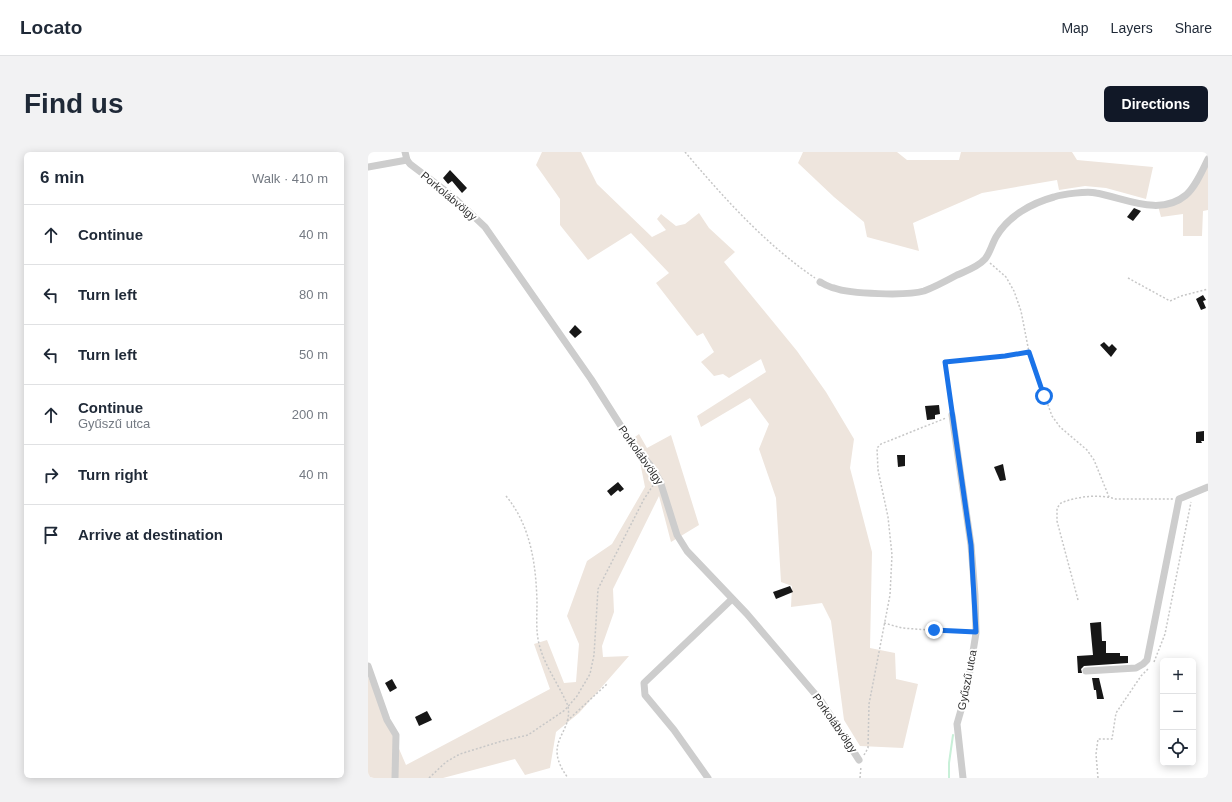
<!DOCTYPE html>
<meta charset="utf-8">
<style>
:root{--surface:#fff;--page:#f2f2f3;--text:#1f2937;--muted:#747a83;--line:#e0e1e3;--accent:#111827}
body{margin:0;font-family:Arial,sans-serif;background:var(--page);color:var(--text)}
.controls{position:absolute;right:12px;bottom:12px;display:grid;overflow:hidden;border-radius:6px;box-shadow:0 2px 10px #0003}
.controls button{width:36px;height:36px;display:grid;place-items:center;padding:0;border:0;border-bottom:1px solid var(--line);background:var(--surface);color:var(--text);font:20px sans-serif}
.stop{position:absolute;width:12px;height:12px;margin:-9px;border:3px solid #1a73e8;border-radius:50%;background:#fff}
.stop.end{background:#1a73e8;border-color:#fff;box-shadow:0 1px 4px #0008}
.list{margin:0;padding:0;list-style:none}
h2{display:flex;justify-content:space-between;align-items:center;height:52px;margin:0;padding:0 16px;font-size:17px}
h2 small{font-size:13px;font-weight:400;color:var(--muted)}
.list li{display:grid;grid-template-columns:26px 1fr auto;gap:12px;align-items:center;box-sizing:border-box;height:60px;padding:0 16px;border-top:1px solid var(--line)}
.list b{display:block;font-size:15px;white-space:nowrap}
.list p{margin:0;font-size:13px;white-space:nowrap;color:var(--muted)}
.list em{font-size:13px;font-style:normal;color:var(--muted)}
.icon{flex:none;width:22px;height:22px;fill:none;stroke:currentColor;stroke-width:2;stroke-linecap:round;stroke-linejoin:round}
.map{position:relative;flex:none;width:840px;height:626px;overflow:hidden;border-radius:6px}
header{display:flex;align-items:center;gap:24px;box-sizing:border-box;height:56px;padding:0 20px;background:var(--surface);border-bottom:1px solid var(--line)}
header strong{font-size:19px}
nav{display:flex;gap:22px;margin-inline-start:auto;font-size:14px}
.intro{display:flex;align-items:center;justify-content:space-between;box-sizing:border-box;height:96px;padding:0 24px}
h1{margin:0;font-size:28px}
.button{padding:10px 18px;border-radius:6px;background:var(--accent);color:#fff;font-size:14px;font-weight:700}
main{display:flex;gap:24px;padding:0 24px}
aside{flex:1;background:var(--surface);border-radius:6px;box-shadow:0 2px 10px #0003}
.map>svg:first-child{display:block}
.green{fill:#eee5dd}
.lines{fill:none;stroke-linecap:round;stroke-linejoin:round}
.stream{stroke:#c8f0d8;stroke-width:2}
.building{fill:#171717}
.path{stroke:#c7c7c7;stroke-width:1.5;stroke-dasharray:2 2;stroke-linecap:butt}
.street{stroke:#cdcdcd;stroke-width:7}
.route{stroke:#1a73e8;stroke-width:5}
.labels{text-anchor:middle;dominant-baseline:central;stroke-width:4;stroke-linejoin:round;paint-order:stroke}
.street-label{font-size:11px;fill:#303030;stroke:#fff}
</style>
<header>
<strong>Locato</strong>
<nav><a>Map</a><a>Layers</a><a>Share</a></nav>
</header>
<div class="intro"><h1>Find us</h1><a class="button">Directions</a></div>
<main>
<aside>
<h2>6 min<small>Walk · 410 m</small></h2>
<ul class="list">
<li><svg class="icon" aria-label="ahead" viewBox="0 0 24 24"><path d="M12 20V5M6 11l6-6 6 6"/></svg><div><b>Continue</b></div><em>40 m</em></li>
<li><svg class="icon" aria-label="left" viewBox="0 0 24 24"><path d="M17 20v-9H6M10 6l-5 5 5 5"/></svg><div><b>Turn left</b></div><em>80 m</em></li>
<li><svg class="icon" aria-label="left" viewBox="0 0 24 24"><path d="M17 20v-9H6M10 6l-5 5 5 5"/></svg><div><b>Turn left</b></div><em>50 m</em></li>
<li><svg class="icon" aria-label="ahead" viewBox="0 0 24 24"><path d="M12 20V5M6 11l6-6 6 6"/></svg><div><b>Continue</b><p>Gyűszű utca</p></div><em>200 m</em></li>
<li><svg class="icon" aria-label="right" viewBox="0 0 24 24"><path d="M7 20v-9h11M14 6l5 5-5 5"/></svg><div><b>Turn right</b></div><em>40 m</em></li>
<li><svg class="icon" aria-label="arrive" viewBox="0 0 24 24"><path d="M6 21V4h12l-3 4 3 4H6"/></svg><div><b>Arrive at destination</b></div></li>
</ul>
</aside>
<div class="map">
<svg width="840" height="626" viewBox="0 0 840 626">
<rect width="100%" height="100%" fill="#fff"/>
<!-- green -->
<g class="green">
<polygon points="174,0 213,0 229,32 284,85 298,78 289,67 293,62 308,74 317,72 331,61 341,76 367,100 356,110 429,199 458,240 486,287 482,316 504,400 502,496 527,501 528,527 550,532 535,596 492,594 476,568 463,469 454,451 423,455 424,434 413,430 408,346 391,297 401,272 382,246 333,275 329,264 398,220 393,207 361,226 355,222 346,224 333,210 346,200 335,181 329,184 288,131 301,121 263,81 220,108 192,73 192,47 168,13"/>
<polygon points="435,0 529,0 539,8 591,8 593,0 704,0 709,8 785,15 778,47 738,36 717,34 691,38 689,28 614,41 545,71 551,99 499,85 496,70 466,45 430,11"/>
<polygon points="840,7 840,58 835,59 834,84 815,84 815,62 793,65 790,54 819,42"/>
<polygon points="271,282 279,296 303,283 331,373 303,390 291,344 245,437 246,460 234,494 235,505 261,504 211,561 188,580 182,616 157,623 147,607 75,626 0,626 0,525 38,613 182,537 166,492 179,488 196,531 208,530 211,492 199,464 219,409 244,392 277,335 267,285"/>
</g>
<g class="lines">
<!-- stream -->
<polyline class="stream" points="581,626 581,611 585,583"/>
</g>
<!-- building -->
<g class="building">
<polygon points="82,18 99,36 94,41 84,29 80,32 75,26"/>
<polygon points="766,56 773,59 765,69 759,65"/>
<polygon points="835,143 838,148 835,149 838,156 833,158 828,147"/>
<polygon points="207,173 214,180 207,186 201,180"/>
<polygon points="736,190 741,195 744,192 749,197 743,205 732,193"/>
<polygon points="571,253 572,262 567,263 567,267 559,268 557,254"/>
<polygon points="836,279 836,289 833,289 834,291 828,291 828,280"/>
<polygon points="529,303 537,303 537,314 530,315"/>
<polygon points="635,312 638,328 632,329 626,315"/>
<polygon points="250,330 256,337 252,340 250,338 243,344 239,339"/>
<polygon points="422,434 425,440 408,447 405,440"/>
<polygon points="733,470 734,489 738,489 738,501 752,501 752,504 760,504 760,511 716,514 713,517 714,521 710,521 709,504 725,503 722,471"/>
<polygon points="724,526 731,526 736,547 729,547 728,538 726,538"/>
<polygon points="24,527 29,536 22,540 17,531"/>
<polygon points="59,559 64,568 51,574 47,565"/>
</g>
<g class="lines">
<!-- path -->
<g class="path">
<path d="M 317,0 C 356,46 397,92 447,126"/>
<polyline points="622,111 638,125 646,139 653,159 661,200 684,264 692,275 719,298 726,308 741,345"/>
<polyline points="760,126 802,149 813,144 840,137"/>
<polyline points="583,257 577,210 637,204 661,200"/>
<path d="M 138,344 C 163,374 168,413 169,450 C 169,463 168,475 170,487 C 174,511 191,532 200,554 C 205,583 173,589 200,626"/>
<path d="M 710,448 L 689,369 L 689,356 L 693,351 C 710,344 731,342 748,347 L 805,347"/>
<polyline points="516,471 534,476 601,481"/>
<polyline points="786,510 797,482 823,350"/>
<polyline points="199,569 239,532"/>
<polyline points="496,603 500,596 501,552 522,443 524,403 520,365 510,318 509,296 513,292 578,266"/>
<polyline points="61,626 78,610 92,602 134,589 160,583 197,558 209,544 222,522 226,503 230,437 276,347 286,332"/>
<polyline points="492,626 493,614"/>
<polyline points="730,626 728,602 730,587 744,587 748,561 773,524 780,517"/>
</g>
<!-- street -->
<g class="street">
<polyline points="37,0 39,8 42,12 83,43 117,75 223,227 265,293 283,314 292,329 309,383 319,399 379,462 453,549 491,608"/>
<polyline points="0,15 39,8"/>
<path d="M 452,130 C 456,132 461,135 466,136 C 482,142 539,144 556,139 C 567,135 578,129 589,123 C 598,119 610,115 617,107 C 622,101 624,92 628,85 C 640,64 664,51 686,45 C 695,42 719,39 728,41 C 757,46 792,65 818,43 C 828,34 834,19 840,7"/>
<polyline points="584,263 603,393 607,443 608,481 599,537 589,572 595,626"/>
<polyline points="0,514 19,568 28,583 27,626"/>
<polyline points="718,519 768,516 775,512 779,508 811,347 840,335"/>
<polyline points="340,626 306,578 277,543 276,531 364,447"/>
</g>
</g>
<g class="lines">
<!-- route -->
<polyline class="route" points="566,478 608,480 603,393 577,210 637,204 661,200 676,244"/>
</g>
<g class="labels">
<!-- street labels -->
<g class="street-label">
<text transform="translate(81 44) rotate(40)">Porkolábvölgy</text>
<text transform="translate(273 303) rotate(55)">Porkolábvölgy</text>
<text transform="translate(599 528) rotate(-79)">Gyűszű utca</text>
<text transform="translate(467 571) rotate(55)">Porkolábvölgy</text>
</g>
</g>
</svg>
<div class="controls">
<button>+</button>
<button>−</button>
<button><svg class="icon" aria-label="locate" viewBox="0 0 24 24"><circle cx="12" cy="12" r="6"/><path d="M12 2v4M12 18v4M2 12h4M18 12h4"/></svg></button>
</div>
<div class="stop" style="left:676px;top:244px"></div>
<div class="stop end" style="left:566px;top:478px"></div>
</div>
</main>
